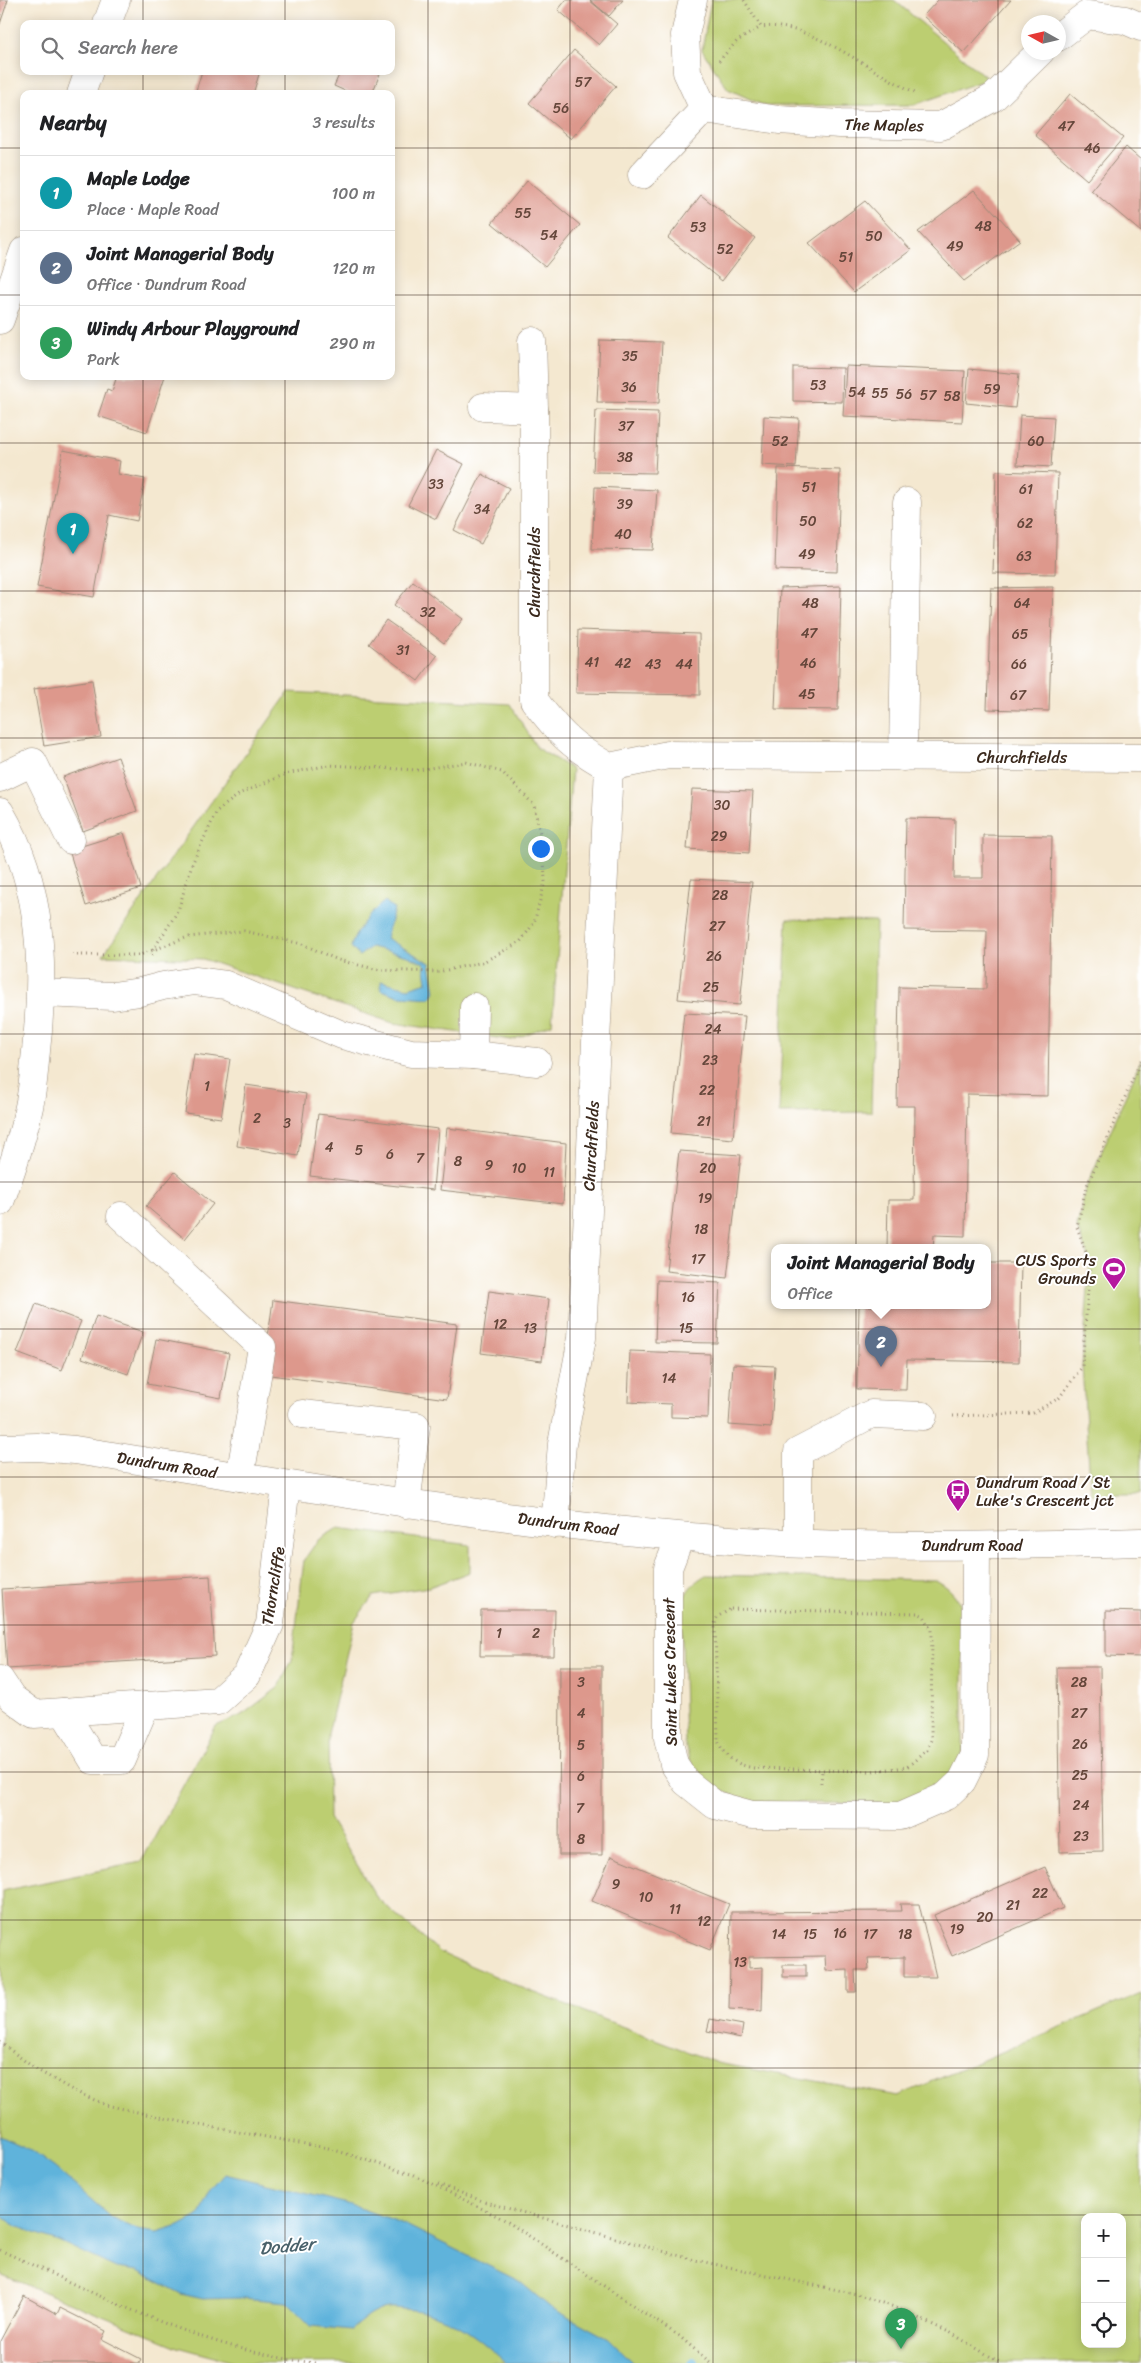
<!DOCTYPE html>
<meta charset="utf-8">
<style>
:root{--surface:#fff;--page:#f6f6f6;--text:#202124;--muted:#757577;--line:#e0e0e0;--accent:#b5179e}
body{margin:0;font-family:Sriracha,sans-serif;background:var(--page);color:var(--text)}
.controls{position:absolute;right:15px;bottom:15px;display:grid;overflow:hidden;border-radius:10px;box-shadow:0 2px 12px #0003}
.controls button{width:45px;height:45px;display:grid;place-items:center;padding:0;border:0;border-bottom:1px solid var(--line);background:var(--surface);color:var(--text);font:25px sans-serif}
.compass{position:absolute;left:1021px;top:15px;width:45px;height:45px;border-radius:50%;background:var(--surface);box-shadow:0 2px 12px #0003;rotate:278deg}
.you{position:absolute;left:540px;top:848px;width:18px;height:18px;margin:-12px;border:4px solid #fff;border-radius:50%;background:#1a73e8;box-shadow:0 0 0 8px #1a73e833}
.badge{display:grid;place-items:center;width:32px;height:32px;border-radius:50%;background:var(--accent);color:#fff;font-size:16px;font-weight:700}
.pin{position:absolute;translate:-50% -41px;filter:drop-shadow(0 1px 2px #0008)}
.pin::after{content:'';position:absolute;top:26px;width:18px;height:15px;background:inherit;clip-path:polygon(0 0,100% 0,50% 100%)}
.popup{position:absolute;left:771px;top:1244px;width:220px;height:65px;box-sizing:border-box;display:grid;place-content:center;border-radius:10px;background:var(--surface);filter:drop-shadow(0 1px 4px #0005);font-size:16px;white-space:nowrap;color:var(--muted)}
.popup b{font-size:19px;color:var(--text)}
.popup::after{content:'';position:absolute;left:50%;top:100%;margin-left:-10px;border:10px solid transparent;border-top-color:var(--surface)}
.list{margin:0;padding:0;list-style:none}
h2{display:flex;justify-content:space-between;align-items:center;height:65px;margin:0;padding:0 20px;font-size:21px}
h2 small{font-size:16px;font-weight:400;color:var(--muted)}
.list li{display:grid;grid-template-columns:32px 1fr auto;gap:15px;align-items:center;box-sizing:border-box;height:75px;padding:0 20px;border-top:1px solid var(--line)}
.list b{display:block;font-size:19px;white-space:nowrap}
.list p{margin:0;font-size:16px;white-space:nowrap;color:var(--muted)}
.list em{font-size:16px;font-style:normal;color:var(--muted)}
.icon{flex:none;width:28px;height:28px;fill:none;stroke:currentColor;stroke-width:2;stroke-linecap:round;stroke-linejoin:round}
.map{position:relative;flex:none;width:1141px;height:2363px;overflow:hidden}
.search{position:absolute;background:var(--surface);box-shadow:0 2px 12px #0003;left:20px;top:20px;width:375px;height:55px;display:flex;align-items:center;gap:12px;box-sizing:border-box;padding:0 18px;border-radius:10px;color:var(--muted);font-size:19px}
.panel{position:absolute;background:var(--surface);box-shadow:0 2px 12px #0003;left:20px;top:90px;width:375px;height:290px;border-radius:10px}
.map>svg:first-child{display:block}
.green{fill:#bcce71;stroke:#7c7c48;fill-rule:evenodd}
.water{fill:#5fb3db;stroke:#4d6e7c}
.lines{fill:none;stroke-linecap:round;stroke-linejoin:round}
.stream{stroke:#5fb3db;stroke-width:10}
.building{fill:#dd988c}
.minor-casing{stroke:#988977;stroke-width:29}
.major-casing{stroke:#988977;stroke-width:29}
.path{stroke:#988977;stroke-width:3;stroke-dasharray:1 4;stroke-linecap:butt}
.minor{stroke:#fff;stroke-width:28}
.major{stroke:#fff;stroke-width:28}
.grid{fill:none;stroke:#3b2a1e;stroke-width:1;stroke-opacity:0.55}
.labels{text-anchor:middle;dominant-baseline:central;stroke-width:4;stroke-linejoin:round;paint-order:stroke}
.number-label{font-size:14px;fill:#64463a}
.street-label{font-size:16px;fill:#3b2a1e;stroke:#fff}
.poi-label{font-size:16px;fill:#3b2a1e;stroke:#fff;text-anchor:end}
.water-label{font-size:18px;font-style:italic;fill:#49616a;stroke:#fff}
</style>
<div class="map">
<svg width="1141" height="2363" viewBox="0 0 1141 2363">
<rect width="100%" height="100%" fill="#fff"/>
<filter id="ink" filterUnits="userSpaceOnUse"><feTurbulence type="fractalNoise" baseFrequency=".02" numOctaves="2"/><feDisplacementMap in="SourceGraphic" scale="10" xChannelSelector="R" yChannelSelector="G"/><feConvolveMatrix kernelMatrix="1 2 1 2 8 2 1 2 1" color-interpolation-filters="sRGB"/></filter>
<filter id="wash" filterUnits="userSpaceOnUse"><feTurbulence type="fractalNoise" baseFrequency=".0096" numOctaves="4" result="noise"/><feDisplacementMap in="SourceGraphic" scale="20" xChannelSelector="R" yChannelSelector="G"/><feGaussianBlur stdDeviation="1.12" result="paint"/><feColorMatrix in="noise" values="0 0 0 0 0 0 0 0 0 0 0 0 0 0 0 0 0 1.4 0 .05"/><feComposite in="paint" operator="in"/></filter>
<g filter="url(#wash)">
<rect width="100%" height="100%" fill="#f4e8d0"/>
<!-- green -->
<g class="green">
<polygon points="711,0 894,0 988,79 914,105 765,106 728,89 702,50"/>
<polygon points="289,692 510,704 537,748 572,769 552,1024 512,1040 393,1023 203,959 103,955"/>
<polygon points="787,919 876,922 871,1112 779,1113"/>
<polygon points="1141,1060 1141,1494 1091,1494 1082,1367 1090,1263 1077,1227 1086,1188"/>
<path d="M 338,1528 L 470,1545 L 470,1572 L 429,1587 L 373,1596 L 354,1622 L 328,1734 L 329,1818 L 377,1898 L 439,1952 L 525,1989 L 717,2063 L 898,2096 L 1141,1993 L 1141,2363 L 237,2363 L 178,2347 L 0,2274 L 2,1891 L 141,1862 L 216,1726 L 242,1715 L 279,1687 L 292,1660 L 304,1560 L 318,1540 ZM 1085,2217 L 1122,2217 L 1122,2344 L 1085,2344 Z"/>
<path d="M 706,1575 L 936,1580 C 951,1589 958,1596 963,1613 L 963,1752 L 958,1767 L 946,1780 L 922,1794 L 894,1804 L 750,1802 L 712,1787 L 700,1776 L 689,1758 L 685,1744 L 681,1604 C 687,1590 693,1582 706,1575 Z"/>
</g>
<!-- water -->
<g class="water">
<path d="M 385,901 L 394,909 L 386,938 L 430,963 L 435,991 L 431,998 L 399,996 L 381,990 L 381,981 L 408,988 L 427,982 L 424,963 L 408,956 L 371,947 L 359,956 L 351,947 C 355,930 371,912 385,901 Z"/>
<path d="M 0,2136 L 29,2149 L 55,2168 L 111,2217 L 138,2230 L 157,2233 L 179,2226 L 198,2216 L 211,2190 L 225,2174 L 348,2204 L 404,2224 L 519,2281 L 550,2307 L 609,2339 L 633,2363 L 506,2363 C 475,2334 446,2311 402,2309 C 396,2308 389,2307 383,2309 C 370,2313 361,2321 351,2330 L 311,2326 L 287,2302 L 242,2298 L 203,2299 L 181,2294 L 138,2271 L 116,2268 L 58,2241 L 18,2227 L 0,2215 Z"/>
</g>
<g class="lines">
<!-- stream -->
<polyline class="stream" points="693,2363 694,2362"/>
</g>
<g id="blocks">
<!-- building -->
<g class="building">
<polygon points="0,0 8,0 0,24"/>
<polygon points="566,0 589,0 617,24 599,45 558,10"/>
<polygon points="590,0 623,0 609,16"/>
<polygon points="938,0 1011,0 964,53 923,16"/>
<polygon points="574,50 616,86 571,139 529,103"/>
<polygon points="202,71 260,71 253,94 195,94"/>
<polygon points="329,71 381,71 372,94 352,94 334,86 339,75"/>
<polygon points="1070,94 1123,138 1087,180 1035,135"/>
<polygon points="1126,147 1141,160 1141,232 1091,190"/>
<polygon points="527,181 580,225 545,267 492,223"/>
<polygon points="974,190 1020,240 964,281 918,232"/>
<polygon points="701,195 755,238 722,281 668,238"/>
<polygon points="865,201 911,250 854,292 809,243"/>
<polygon points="600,340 662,342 659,403 597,402"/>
<polygon points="846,366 965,371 962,422 843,416"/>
<polygon points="793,367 843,368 842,402 793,401"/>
<polygon points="969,369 1019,374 1015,408 966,403"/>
<polygon points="117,376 165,376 147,432 98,416 107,389 112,391"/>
<polygon points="596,410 658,412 655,473 593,472"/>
<polygon points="1020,415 1054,417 1051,467 1017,465"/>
<polygon points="764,416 799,418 796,467 762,465"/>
<polygon points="63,450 120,461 118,474 145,479 137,521 109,515 94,597 37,587"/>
<polygon points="436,450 464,464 436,519 408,505"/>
<polygon points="778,468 840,470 837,572 775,570"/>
<polygon points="996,471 1058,473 1055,574 993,573"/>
<polygon points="482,474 509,488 481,544 454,530"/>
<polygon points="595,487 657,490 653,550 592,549"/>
<polygon points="413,581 463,619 444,643 394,605"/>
<polygon points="841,586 838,710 775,709 780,588"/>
<polygon points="1053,587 1049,711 987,709 991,588"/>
<polygon points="386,620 437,656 418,681 369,644"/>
<polygon points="578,630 699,634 700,695 576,693"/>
<polygon points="92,680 101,737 44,746 34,689"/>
<polygon points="118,757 137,811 83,831 63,777"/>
<polygon points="692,789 753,791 749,853 687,849"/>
<polygon points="906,818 955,819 954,878 983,878 983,835 1052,836 1048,1096 967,1094 965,1236 934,1235 933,1248 887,1248 888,1200 914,1200 915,1106 897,1106 899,987 986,989 987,931 904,930"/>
<polygon points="124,833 141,888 86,906 69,850"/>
<polygon points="691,879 752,882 740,1005 678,999"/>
<polygon points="684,1013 745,1016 733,1139 671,1133"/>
<polygon points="194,1054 230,1059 221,1118 185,1113"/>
<polygon points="246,1085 306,1094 298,1156 237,1146"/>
<polygon points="318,1114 438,1129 433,1190 310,1176"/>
<polygon points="447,1128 566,1143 563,1204 440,1190"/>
<polygon points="679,1151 741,1155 727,1278 666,1271"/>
<polygon points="175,1172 213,1204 185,1239 146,1206"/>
<polygon points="987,1263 1021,1263 1019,1362 907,1360 906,1390 857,1389 859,1306 987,1306"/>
<polygon points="657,1280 720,1283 717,1343 655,1342"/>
<polygon points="489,1291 549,1299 542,1361 481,1353"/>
<polygon points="273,1300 457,1324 447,1399 263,1374"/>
<polygon points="36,1304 81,1321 62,1370 17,1353"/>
<polygon points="96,1316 143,1332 128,1374 82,1358"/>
<polygon points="156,1339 229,1353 221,1398 147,1384"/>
<polygon points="630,1351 710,1354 708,1418 671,1417 671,1404 628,1402"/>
<polygon points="733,1364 775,1366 771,1428 729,1425"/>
<polygon points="210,1576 215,1656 7,1669 2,1589"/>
<polygon points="481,1610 555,1610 554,1656 480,1656"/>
<polygon points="1106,1611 1141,1612 1141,1657 1106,1656"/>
<polygon points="560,1666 602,1666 602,1855 559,1855"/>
<polygon points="1057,1667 1100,1667 1103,1851 1060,1852"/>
<polygon points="611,1856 729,1904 710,1950 592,1901"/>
<polygon points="1045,1867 1063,1908 952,1956 934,1915"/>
<polygon points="900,1904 919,1904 936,1977 904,1977 904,1957 868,1958 869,1970 855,1970 856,1992 848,1992 848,1970 826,1971 825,1956 749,1957 749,1968 763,1967 762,2011 729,2009 731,1912 901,1911"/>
<rect x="783" y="1965" width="23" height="12"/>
<polygon points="710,2019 743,2025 741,2038 707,2031"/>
<polygon points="24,2296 57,2314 60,2308 106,2331 102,2339 141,2359 139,2363 0,2363 0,2341"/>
</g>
</g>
</g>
<g filter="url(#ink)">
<use href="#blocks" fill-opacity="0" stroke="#988977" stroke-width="1"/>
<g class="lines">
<!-- minor casing -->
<g class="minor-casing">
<g id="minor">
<polyline points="693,0 685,35 687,72 704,109 779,120 840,124 941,126 994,97 1040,52"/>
<polyline points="107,24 116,0"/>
<polyline points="1058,37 1087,15 1125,20 1141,27"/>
<polyline points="81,94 89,71"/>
<polyline points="642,175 704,109"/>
<polyline points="0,320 24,251"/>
<path d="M 532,341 L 534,409 L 534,700 C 559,733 572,747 609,767 L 668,755 L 1141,758"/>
<polyline points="483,407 534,409"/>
<polyline points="903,757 907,502"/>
<polyline points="0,778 33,762 71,840"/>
<path d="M 0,812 C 43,885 45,969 36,1051 C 34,1070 33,1089 29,1107 C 22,1140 11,1171 0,1202"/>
<polyline points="41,993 113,996 140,992 163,986 195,981 226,985 342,1035 411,1053 473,1055 537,1062"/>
<polyline points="473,1055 474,1007"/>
<polyline points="121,1216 262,1347 240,1477"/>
<polyline points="302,1414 416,1426 406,1504"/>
<polyline points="555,1524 562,1444 582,1338 609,767"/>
<polyline points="680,1537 668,1568 668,1738 674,1764 686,1782 715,1805 752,1815 900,1816 946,1796 962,1781 975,1755 976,1546"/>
<polyline points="798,1543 798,1452 871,1414 923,1416"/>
<polyline points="0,1680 12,1698 34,1714 218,1701 247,1675 270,1624 286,1485"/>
<polyline points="64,1712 93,1760 122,1760 145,1706"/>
</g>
</g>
<!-- major casing -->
<g class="major-casing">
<path id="major" d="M 0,1448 L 37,1447 L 75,1450 C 275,1482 475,1518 678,1536 C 831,1550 987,1546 1141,1542"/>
</g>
<!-- path -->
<g class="path">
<path d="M 744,0 L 761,27 C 811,20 870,73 915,92"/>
<polyline points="719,61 737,41 761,27"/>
<polyline points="72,955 140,955 188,937 244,931 302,944 338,960 379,970 438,972 483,962 520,942 534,923 545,882 544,853 534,805 502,772 466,762 418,770 329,765 286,774 241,793 217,811 192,864 178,911 153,950 150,957"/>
<polyline points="953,1416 1033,1413 1059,1398 1082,1367 1090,1263 1077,1227 1086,1188 1141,1060"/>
<path d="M 731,1609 L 917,1613 L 924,1616 L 932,1630 L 931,1740 L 927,1750 L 907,1767 L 872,1771 L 754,1768 C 737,1765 723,1757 718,1740 L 715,1624 L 717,1617 Z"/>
<polyline points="821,1783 822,1771"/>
<polyline points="0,2042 34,2068 74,2091 106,2105 182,2122 328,2148 414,2175 505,2220 679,2336 711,2363"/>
<polyline points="438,2184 485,2202 695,2260 857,2294 894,2307 951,2333 1001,2363"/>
<path d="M 0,2250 C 101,2296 203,2350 315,2363"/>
</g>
<!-- minor -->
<use href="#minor" class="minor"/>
<!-- major -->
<use href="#major" class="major"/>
</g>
</g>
<!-- grid -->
<path class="grid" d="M 143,0 L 143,24M 285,0 L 285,24M 428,0 L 428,2363M 570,0 L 570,2363M 713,0 L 713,2363M 856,0 L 856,2363M 998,0 L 998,2363M 143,71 L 143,94M 285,71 L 285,94M 0,148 L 24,148M 391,148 L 1141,148M 0,295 L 24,295M 391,295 L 1141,295M 143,376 L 143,2363M 285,376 L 285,2363M 0,443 L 1141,443M 0,591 L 1141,591M 0,738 L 1141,738M 0,886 L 1141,886M 0,1034 L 1141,1034M 0,1182 L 1141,1182M 0,1329 L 1141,1329M 0,1477 L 1141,1477M 0,1625 L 1141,1625M 0,1772 L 1141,1772M 0,1920 L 1141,1920M 0,2068 L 1141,2068M 0,2215 L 1141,2215"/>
<!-- icons -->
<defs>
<g id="stadium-pin" transform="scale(1.25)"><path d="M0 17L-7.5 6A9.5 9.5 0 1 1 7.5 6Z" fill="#b5179e" stroke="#fff"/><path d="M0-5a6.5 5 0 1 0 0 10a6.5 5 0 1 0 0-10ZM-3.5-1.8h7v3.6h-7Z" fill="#fff"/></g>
<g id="bus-pin" transform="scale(1.25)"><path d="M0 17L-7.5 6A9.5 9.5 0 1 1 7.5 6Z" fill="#b5179e" stroke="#fff"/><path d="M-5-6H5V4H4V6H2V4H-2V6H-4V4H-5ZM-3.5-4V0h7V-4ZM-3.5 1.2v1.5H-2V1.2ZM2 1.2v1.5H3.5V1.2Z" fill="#fff"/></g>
</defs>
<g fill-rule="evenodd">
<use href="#stadium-pin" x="1114" y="1269"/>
<use href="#bus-pin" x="958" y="1491"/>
</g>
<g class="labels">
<!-- number labels -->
<g class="number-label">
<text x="583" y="82">57</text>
<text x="561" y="108">56</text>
<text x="1066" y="126">47</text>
<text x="1092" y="148">46</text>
<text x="523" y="213">55</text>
<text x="983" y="226">48</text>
<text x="698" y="227">53</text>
<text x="549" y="235">54</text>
<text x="874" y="236">50</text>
<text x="955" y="246">49</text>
<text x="725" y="249">52</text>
<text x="846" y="257">51</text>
<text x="630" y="356">35</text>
<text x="818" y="385">53</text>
<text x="629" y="387">36</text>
<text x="992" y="389">59</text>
<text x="857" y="392">54</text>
<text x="880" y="393">55</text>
<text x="904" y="394">56</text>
<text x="928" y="395">57</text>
<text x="952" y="396">58</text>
<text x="626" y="426">37</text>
<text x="780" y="441">52</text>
<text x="1036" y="441">60</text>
<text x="625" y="457">38</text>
<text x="436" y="484">33</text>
<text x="809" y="487">51</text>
<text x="1026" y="489">61</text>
<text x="625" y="504">39</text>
<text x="482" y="509">34</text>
<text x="808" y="521">50</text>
<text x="1025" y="523">62</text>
<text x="623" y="534">40</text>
<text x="807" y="554">49</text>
<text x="1024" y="556">63</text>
<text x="810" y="603">48</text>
<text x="1022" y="603">64</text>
<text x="428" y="612">32</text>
<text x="809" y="633">47</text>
<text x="1020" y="634">65</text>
<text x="403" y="650">31</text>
<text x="592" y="662">41</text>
<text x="623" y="663">42</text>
<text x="808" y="663">46</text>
<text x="653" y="664">43</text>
<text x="684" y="664">44</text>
<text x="1019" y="664">66</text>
<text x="807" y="694">45</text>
<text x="1018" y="695">67</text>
<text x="722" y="805">30</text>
<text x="719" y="836">29</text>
<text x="720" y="895">28</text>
<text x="717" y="926">27</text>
<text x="714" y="956">26</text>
<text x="711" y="987">25</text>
<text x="713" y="1029">24</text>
<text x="710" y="1060">23</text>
<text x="207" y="1086">1</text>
<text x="707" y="1090">22</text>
<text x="257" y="1118">2</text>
<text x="704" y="1121">21</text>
<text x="287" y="1123">3</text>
<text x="329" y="1147">4</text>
<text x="359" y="1150">5</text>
<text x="390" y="1154">6</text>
<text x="420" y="1158">7</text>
<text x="458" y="1161">8</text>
<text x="489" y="1165">9</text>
<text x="519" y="1168">10</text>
<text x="708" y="1168">20</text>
<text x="549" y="1172">11</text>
<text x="705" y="1198">19</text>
<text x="701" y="1229">18</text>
<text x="698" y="1259">17</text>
<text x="688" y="1297">16</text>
<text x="500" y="1324">12</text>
<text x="530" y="1328">13</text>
<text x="686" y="1328">15</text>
<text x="669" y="1378">14</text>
<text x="499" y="1633">1</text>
<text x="536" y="1633">2</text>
<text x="581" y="1682">3</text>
<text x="1079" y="1682">28</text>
<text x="581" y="1713">4</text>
<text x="1079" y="1713">27</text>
<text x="1080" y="1744">26</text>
<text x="581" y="1745">5</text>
<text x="1080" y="1775">25</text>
<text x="581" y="1776">6</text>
<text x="1081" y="1805">24</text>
<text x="580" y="1808">7</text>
<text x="1081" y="1836">23</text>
<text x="581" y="1839">8</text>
<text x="616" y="1884">9</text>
<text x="1040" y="1893">22</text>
<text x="646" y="1897">10</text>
<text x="1013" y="1905">21</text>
<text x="675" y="1909">11</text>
<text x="985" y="1917">20</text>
<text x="704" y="1921">12</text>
<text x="957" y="1929">19</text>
<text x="840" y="1933">16</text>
<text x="779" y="1934">14</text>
<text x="810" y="1934">15</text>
<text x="870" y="1934">17</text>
<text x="905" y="1934">18</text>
<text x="740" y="1962">13</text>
</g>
<!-- street labels -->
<g class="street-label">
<text transform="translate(884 125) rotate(1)">The Maples</text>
<text transform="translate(534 572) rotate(-90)">Churchfields</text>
<text x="1022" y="757">Churchfields</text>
<text transform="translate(591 1146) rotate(-87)">Churchfields</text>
<text transform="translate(167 1465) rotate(9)">Dundrum Road</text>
<text transform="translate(568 1524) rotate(7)">Dundrum Road</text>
<text x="972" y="1545">Dundrum Road</text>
<text transform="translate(273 1586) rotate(-81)">Thorncliffe</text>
<text transform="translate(670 1672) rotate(-91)">Saint Lukes Crescent</text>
</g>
<!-- poi labels -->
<g class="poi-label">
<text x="1096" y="1260">CUS Sports<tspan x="1096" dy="18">Grounds</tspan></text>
<text x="976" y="1482" text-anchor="start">Dundrum Road / St<tspan x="976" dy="18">Luke's Crescent jct</tspan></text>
</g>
<!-- water labels -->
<g class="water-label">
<text transform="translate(287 2246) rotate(-5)">Dodder</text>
</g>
</g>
</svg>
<div class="controls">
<button>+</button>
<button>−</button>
<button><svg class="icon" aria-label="locate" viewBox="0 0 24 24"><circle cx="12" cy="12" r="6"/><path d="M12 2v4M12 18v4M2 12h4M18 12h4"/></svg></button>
</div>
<svg class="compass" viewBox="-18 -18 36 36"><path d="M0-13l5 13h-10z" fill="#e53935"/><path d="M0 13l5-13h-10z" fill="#757577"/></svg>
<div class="you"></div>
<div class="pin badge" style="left:73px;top:554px;background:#0f9aa8">1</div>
<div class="pin badge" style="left:881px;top:1367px;background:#5c6f8a">2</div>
<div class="popup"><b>Joint Managerial Body</b>Office</div>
<div class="pin badge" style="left:901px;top:2349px;background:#2e9e5b">3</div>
<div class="search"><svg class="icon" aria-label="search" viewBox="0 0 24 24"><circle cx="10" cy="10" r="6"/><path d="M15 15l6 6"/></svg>Search here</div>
<section class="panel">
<h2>Nearby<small>3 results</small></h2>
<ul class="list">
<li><span class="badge" style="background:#0f9aa8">1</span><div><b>Maple Lodge</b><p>Place · Maple Road</p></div><em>100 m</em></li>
<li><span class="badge" style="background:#5c6f8a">2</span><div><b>Joint Managerial Body</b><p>Office · Dundrum Road</p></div><em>120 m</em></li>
<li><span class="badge" style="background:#2e9e5b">3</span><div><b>Windy Arbour Playground</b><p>Park</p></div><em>290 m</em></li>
</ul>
</section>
</div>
